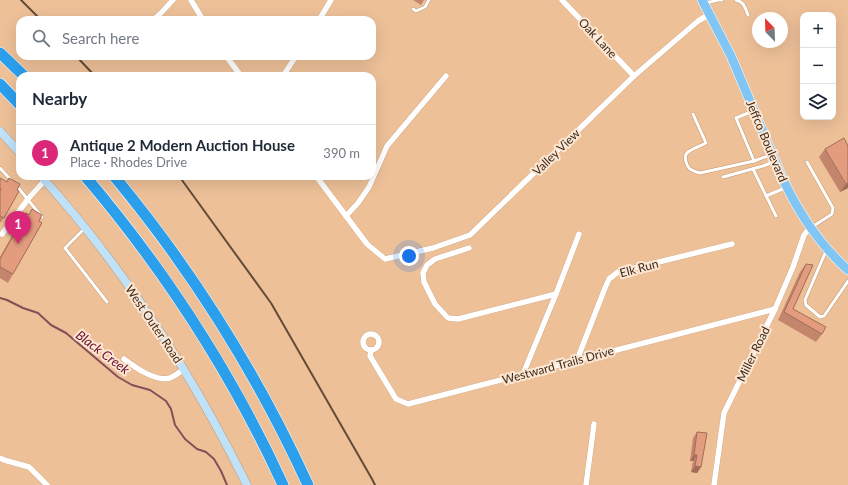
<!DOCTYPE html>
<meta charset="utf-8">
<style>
:root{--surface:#fff;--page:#f2f2f3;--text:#1f2937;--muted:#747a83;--line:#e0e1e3;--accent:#db2777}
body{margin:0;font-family:Lato,sans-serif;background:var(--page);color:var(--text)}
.controls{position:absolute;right:12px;top:12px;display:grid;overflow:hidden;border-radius:8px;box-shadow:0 4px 16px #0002}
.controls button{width:36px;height:36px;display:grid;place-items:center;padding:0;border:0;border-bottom:1px solid var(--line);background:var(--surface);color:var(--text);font:20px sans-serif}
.compass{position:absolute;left:752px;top:12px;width:36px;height:36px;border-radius:50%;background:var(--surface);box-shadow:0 4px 16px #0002;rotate:337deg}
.you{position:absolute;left:409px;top:256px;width:14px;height:14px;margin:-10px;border:3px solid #fff;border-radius:50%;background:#1a73e8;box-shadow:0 0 0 6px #1a73e833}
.badge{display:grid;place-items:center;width:26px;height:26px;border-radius:50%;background:var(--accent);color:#fff;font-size:13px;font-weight:700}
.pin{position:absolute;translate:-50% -33px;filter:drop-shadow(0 1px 2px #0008)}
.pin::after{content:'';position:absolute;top:21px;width:14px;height:12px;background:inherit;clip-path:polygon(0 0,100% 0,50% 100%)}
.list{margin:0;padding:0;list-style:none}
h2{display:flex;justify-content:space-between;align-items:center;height:52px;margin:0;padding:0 16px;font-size:17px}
h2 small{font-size:13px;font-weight:400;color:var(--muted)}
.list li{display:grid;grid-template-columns:26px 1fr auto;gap:12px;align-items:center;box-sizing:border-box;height:56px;padding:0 16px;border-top:1px solid var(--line)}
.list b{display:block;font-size:15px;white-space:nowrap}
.list p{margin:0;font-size:13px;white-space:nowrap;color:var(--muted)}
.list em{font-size:13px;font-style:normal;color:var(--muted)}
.icon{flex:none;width:22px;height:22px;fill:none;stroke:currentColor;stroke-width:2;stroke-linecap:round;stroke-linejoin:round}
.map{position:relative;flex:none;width:848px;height:485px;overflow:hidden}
.search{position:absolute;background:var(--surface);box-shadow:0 4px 16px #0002;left:16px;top:16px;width:360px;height:44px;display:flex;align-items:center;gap:10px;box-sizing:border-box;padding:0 14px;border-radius:12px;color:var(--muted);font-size:15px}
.panel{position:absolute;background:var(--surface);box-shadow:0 4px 16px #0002;left:16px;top:72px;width:360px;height:108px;border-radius:12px}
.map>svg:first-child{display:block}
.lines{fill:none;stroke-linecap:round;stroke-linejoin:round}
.stream{stroke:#864f57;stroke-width:2}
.lane-casing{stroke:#c39871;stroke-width:4}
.street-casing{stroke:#c39871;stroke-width:6}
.secondary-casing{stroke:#c39871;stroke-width:9}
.primary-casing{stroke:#fff;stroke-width:10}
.highway-casing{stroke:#fff;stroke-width:12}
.lane{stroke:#fff;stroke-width:3}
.street{stroke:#fff;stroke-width:5.5}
.secondary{stroke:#c0e2f9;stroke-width:8}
.primary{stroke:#80c5f4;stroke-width:9}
.highway{stroke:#2c9fec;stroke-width:11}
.rail{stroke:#634b36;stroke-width:2}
.wall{fill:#c3866c}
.shaded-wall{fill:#9f6d58}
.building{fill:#e39c7e;stroke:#9f6d58}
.labels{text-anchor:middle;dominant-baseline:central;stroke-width:4;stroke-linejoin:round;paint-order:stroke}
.street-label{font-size:12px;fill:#3d2b1b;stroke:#fde6d2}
.water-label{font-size:13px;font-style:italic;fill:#690e32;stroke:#fde6d2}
</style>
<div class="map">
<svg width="848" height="485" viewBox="0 0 848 485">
<rect width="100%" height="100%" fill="#edc098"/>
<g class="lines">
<!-- stream -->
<polyline class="stream" points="0,298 7,300 23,308 38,313 51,325 66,333 118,377 132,385 150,390 166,401 171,409 175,425 185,439 197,449 206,452 214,459 221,471 227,485"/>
<!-- lane casing -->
<g class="lane-casing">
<g id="lane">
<path d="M 736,0 C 744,2 745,7 748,15"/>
<polyline points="706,3 718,0 722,0"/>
<polyline points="413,9 416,11 425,7 429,0"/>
<polyline points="753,111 736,118 754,161 770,155"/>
<path d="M 693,114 L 706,143 C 700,146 693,148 688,152 C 683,156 686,165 690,169 C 693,171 696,172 700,173 L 754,161"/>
<polyline points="807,162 833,208 832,214 812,227"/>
<polyline points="0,168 11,180"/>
<polyline points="753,169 776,216"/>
<polyline points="723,177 763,166 773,162"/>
<polyline points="16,185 42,217"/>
<polyline points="766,196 785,188"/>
<polyline points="85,228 65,248 107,302"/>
<polyline points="826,251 805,300 806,305 820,317 824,316 848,281"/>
</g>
</g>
<!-- street casing -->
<g class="street-casing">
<g id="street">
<polyline points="191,0 203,20"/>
<polyline points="562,0 634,76"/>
<polyline points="153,20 161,13 173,0"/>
<polyline points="319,20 331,0"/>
<polyline points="226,56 241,76"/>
<polyline points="283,76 296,56"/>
<polyline points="316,176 367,244 385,259 433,248 470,235 634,76 698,21 710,14"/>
<polyline points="346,216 358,203 369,187 387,146 446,76"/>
<polyline points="2,234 28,199 45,180"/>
<polyline points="469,248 435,259 427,265 423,273 424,282 435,304 448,318 458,319 556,294"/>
<circle cx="371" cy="342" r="8"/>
<polyline points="371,350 370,356 396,399 408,404 775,309"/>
<path d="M 124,359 C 135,367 155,382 170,378 C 175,376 180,372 184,369"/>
<polyline points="577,360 605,288 609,279 618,272 732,244"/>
<polyline points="523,374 556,294 579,234"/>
<polyline points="0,458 4,460 29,467 47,485"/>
<polyline points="586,485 594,424"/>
<polyline points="714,485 724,413 775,309 793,267 804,235 810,228"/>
</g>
</g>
<!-- secondary casing -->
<g class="secondary-casing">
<g id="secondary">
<polyline points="0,131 20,153"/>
<path d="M 41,176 C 124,268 192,374 247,485"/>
</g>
</g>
<!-- primary casing -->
<g class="primary-casing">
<path id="primary" d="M 702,0 L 731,56 L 782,177 C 798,212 819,244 848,270"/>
</g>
<!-- highway casing -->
<g class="highway-casing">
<g id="highway">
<polyline points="0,53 24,76"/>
<polyline points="0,84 20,105"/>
<path d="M 85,176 C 164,269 232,374 283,485"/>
<path d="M 114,176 C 192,270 257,374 308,485"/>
</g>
</g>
<!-- lane -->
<use href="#lane" class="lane"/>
<!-- street -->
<use href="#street" class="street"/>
<!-- secondary -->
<use href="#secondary" class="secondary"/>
<!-- primary -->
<use href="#primary" class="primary"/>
<!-- highway -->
<use href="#highway" class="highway"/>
<!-- rail -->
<g class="rail">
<polyline points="21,0 41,20"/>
<polyline points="76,56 95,76"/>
<polyline points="179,176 271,303 372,479 375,485"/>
</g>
</g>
<!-- wall -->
<g class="wall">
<polygon points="413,0 424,0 421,5"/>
<polygon points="825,149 848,188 840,192 819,157"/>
<polygon points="0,178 6,182 9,178 17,190 4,218 0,223"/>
<polygon points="32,209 39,221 13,274 8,283 0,278 0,257 20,222 26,213 29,215"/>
<polygon points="806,264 793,309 822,334 816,342 778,320 800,272"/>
<polygon points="697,432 701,467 697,473 691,472 693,461 690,461 693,438"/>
</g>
<!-- shaded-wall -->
<g class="shaded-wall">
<polygon points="848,183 848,188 840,192 846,184"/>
<polygon points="694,455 697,455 693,461 690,461"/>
<polygon points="695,466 701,467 697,473 691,472"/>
</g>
<!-- building -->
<g class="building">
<polygon points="844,138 848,146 848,183 846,184 825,149"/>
<polygon points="0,178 7,182 9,178 20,184 17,190 19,191 4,218 0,216 0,191 1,189 0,189"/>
<polygon points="32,209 42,215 39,221 42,223 13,274 0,267 0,259 26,213 29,215"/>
<polygon points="806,264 813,265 793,309 826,327 822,334 784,312"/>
<polygon points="697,432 707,433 701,467 695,466 697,455 694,455"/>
</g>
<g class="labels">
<!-- street labels -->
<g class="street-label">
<text transform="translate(598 38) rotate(47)">Oak Lane</text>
<text transform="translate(767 141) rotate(67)">Jeffco Boulevard</text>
<text transform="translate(556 152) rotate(-44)">Valley View</text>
<text transform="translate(639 268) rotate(-15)">Elk Run</text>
<text transform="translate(154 324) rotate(56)">West Outer Road</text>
<text transform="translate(753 354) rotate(-64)">Miller Road</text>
<text transform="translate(558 365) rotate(-15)">Westward Trails Drive</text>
</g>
<!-- water labels -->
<g class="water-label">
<text transform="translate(103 352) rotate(37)">Black Creek</text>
</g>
</g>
</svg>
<div class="controls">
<button>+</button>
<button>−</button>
<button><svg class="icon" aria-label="layers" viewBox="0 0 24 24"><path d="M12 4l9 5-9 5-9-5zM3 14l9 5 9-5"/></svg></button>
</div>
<svg class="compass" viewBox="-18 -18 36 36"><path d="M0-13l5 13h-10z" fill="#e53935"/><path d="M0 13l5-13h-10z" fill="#747a83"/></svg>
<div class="you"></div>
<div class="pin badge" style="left:18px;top:244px">1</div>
<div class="search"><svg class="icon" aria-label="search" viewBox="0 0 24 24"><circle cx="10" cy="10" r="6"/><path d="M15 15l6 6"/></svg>Search here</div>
<section class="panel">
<h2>Nearby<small></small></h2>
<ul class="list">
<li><span class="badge">1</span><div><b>Antique 2 Modern Auction House</b><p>Place · Rhodes Drive</p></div><em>390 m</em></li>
</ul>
</section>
</div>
